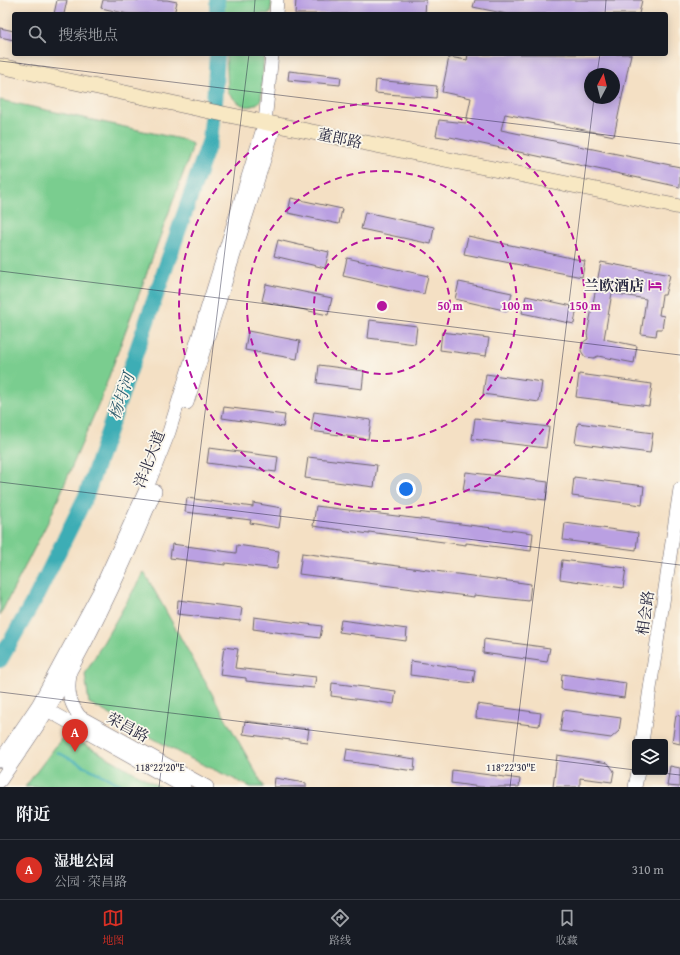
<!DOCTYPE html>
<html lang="zh">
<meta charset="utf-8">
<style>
:root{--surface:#171b24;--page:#242831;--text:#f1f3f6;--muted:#9ea1a6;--line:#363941;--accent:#d93025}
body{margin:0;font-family:"Gentium Book Plus","Noto Serif SC",serif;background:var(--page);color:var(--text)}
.controls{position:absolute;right:12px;bottom:12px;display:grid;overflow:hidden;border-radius:4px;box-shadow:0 2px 10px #0003}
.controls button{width:36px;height:36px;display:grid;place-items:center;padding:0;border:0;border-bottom:1px solid var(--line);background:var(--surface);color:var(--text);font:20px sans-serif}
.compass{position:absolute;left:584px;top:68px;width:36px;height:36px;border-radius:50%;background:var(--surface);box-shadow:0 2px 10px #0003;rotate:7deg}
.you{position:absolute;left:406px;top:489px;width:14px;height:14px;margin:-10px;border:3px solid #fff;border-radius:50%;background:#1a73e8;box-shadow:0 0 0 6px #1a73e833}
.badge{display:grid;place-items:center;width:26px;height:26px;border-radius:50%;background:var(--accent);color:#fff;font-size:13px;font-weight:700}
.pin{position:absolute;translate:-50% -33px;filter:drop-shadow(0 1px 2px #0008)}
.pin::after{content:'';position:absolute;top:21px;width:14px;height:12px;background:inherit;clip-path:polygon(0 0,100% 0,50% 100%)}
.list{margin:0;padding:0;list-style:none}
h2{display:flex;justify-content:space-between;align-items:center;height:52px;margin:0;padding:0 16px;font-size:17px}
h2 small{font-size:13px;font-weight:400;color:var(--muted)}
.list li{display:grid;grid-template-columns:26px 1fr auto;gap:12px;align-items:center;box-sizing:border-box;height:60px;padding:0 16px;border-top:1px solid var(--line)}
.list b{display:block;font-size:15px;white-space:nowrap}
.list p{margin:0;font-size:13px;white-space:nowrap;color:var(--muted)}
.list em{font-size:13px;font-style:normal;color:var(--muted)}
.icon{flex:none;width:22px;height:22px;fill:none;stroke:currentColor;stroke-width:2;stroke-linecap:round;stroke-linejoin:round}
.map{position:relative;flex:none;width:680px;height:787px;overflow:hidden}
.search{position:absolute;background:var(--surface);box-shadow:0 2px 10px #0003;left:12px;right:12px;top:12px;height:44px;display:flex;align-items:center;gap:10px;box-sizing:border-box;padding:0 14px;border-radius:4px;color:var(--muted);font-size:15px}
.sheet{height:112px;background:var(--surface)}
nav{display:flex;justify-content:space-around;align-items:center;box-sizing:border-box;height:56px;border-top:1px solid var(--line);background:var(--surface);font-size:11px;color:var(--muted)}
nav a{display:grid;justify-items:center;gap:2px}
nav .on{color:var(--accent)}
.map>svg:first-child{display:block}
.green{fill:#7acd8f;stroke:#4e7865}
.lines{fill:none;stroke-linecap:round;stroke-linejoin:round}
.stream{stroke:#3cadb5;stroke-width:2.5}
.river{stroke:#3cadb5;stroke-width:16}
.building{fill:#baa0e2;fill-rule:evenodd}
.tertiary-casing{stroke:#6c646b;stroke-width:14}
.secondary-casing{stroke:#6c646b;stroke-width:16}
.tertiary{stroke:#fff;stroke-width:13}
.secondary{stroke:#f8e8c3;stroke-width:15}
.ticks{fill:none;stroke:#22223b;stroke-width:1;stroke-opacity:0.45}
.ring{fill:none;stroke:#b5179e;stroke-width:2;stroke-dasharray:7 5}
.labels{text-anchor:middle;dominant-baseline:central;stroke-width:3.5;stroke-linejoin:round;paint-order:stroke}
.street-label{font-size:15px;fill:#22223b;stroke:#fbf7ec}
.poi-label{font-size:15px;font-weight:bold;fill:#22223b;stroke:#fbf7ec;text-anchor:end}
.water-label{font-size:16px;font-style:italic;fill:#2c5a6c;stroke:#fbf7ec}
.ticks-label{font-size:10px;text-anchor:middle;fill:#22223b;stroke:#fbf7ec;stroke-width:3.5;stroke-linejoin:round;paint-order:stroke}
.centre{fill:#b5179e;stroke:#fbf7ec;stroke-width:2}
.ring-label{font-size:12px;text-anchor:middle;font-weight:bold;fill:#b5179e;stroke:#fbf7ec;stroke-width:3.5;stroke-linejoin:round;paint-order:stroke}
</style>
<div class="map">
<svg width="680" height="787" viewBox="0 0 680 787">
<rect width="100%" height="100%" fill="#fbf7ec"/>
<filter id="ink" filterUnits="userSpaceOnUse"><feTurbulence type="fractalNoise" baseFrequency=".025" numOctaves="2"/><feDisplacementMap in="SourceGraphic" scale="8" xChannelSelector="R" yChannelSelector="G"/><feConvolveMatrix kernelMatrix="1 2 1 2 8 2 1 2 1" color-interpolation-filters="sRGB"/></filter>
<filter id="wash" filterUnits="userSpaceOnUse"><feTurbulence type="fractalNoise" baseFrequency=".012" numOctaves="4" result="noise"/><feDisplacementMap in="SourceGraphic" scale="16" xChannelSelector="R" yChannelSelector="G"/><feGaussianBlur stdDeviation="0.9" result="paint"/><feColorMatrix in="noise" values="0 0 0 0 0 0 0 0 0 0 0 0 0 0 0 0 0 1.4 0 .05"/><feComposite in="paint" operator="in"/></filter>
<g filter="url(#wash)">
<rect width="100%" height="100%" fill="#f4e0c4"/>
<!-- green -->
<g class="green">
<polygon points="224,0 272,0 270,14 224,14"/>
<path d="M 226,54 L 264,54 L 261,100 C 248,113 239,104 228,93 Z"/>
<polygon points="0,100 185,140 192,144 191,152 100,401 50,518 0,615"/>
<polygon points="144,572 264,787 251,787 185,756 89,703 85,674"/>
<polygon points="62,738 75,739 160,787 25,787"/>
</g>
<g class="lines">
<!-- stream -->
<polyline class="stream" points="57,752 125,787"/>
<!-- river -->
<g class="river">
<polyline points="217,14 217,0"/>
<polyline points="214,104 217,54"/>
<polyline points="0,660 36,597 86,496 210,140 212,120"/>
</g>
</g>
<g id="blocks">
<!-- building -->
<g class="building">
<polygon points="57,0 67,0 64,14 54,14"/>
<polygon points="103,0 167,0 177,2 174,14 128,14 101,8"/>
<polygon points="296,0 426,0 425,14 295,14"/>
<polygon points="475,0 642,0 639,14 507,14 473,7"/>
<polygon points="0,28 14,31 14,40 0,37"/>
<path d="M 468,54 L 631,54 L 614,136 L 505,114 L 501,130 L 680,167 L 680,187 L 450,137 L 449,138 L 436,136 L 439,120 L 466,123 L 471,98 L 442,92 L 449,57 L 467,60 ZM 590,74 L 614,74 L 614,98 L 590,98 Z"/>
<polygon points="289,71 341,77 340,85 288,80"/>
<polygon points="376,80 437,86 436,98 375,93"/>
<polygon points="291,198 342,209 339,224 288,213"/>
<polygon points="365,212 434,227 431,244 361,229"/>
<polygon points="468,236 585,261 582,277 464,254"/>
<polygon points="278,240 329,252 325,268 274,256"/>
<polygon points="347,258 428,276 424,294 343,276"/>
<polygon points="601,262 670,275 665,295 662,295 659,315 664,316 662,329 657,329 656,336 641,334 646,299 612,293 604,339 637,346 634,363 598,356 594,358 585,357 581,351 582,343 588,339 587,334"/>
<polygon points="459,282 512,293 508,311 455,299"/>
<polygon points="266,284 332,298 328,315 262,301"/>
<polygon points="526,296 577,307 574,324 522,313"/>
<polygon points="370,320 417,326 415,344 368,338"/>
<polygon points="248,331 300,341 297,359 245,350"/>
<polygon points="442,332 489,338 486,356 440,350"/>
<polygon points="319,365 364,371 362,389 317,383"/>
<polygon points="486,374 542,382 539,402 483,394"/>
<polygon points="579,374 652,384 649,406 576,397"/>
<polygon points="224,407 285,415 283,427 222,418"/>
<polygon points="314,412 371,420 368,439 311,431"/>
<polygon points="475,418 549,427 546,448 472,439"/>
<polygon points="578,423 653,433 650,453 575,443"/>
<polygon points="209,448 278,457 276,472 207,463"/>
<polygon points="308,457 377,465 374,487 305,478"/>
<polygon points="466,472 548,482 546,500 463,490"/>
<polygon points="574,477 644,486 642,505 572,496"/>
<polygon points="187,498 253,507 253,503 282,508 279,528 250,523 251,520 185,512"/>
<polygon points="316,506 533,533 531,551 466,543 466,545 369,532 369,534 313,526"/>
<polygon points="565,523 638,533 636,550 563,540"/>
<polygon points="172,544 236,553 237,545 279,551 277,569 225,563 225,565 170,558"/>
<polygon points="302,553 531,584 529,601 474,595 474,597 299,574"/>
<polygon points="562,560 626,568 623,588 560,579"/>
<polygon points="178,600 242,608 240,621 177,614"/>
<polygon points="254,617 322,626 320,638 253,629"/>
<polygon points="341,620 407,629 406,641 339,632"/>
<polygon points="484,639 550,648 547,662 483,653"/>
<polygon points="224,647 238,649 235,668 316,677 314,688 246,681 246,678 220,675"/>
<polygon points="411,661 475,670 473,683 410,675"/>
<polygon points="562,674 626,683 624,698 561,689"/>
<polygon points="332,683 396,691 394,704 331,696"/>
<polygon points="477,704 541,713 539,726 476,718"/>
<polygon points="563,710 621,718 619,731 611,738 560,731"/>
<polygon points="676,715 680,716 680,744 672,742"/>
<polygon points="245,721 309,729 307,742 243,734"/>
<polygon points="347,749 415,759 414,771 345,761"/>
<polygon points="557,755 608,763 614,771 612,782 580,778 580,787 553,787"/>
<polygon points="670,766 680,768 680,787 667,786"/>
<polygon points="452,770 520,779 519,787 481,787 451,783"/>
<polygon points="275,778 306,783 306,787 274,787"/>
</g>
</g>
</g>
<g filter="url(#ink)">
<use href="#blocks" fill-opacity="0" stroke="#6c646b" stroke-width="1"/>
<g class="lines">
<!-- tertiary casing -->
<g class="tertiary-casing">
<g id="tertiary">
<polyline points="276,14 277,0"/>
<polyline points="187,403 275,125"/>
<path d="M 70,675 C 67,692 70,704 80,717 L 207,787"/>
<polyline points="40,706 184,787"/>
<polyline points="642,742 680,489"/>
<polyline points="0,761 38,705 99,592 148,485 169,432 265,122 272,54"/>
<path d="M 0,781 C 16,758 32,735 47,711 C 90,641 124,566 155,491"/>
<polyline points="635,787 638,772"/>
</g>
</g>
<!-- secondary casing -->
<g class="secondary-casing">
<polyline id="secondary" points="0,66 209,111 680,207"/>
</g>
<!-- tertiary -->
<use href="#tertiary" class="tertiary"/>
<!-- secondary -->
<use href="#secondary" class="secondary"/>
</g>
</g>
<!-- ticks -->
<path class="ticks" d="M 254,14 L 255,0M 605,14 L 606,0M 0,61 L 680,144M 597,74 L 600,54M 0,271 L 680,355M 0,482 L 680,565M 0,692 L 635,770M 653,772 L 680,775M 159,787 L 249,54M 510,787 L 594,98"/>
<!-- distance rings -->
<g class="ring">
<circle cx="382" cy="306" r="68"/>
<circle cx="382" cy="306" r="135"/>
<circle cx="382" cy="306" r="203"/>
</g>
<!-- icons -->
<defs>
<g id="hotel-bare" transform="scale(1.08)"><path d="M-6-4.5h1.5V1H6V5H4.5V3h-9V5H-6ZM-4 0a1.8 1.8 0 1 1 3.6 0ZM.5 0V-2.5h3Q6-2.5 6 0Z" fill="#b5179e" stroke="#fbf7ec" stroke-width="2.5" paint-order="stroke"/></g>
</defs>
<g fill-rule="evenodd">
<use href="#hotel-bare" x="655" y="285"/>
</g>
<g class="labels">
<!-- street labels -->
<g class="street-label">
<text transform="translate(340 138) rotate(12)">董郎路</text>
<text transform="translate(149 459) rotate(-69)">洋北大道</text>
<text transform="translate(645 613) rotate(-82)">相会路</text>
<text transform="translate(128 727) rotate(28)">荣昌路</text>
</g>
<!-- poi labels -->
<g class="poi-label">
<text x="644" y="285">兰欧酒店</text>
</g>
<!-- water labels -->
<g class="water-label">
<text transform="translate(121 396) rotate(-71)">杨圩河</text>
</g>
</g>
<g class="ticks-label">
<text x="160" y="771">118°22'20"E</text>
<text x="511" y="771">118°22'30"E</text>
</g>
<circle cx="382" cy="306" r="6" class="centre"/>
<g class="ring-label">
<text x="450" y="310">50 m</text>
<text x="517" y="310">100 m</text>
<text x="585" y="310">150 m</text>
</g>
</svg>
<div class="controls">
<button><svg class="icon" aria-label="layers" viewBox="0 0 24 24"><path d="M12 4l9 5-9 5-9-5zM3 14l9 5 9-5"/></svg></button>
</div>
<svg class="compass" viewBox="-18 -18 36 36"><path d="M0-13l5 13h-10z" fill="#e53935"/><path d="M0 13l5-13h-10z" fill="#9ea1a6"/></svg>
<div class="you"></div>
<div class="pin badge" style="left:75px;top:752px">A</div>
<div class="search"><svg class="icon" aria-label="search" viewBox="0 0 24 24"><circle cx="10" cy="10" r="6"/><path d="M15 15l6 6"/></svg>搜索地点</div>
</div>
<section class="sheet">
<h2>附近<small></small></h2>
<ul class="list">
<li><span class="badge">A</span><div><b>湿地公园</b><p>公园 · 荣昌路</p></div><em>310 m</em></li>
</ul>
</section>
<nav>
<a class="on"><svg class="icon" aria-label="map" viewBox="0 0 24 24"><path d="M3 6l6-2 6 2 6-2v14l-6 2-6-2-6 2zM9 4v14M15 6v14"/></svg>地图</a>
<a><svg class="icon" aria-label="directions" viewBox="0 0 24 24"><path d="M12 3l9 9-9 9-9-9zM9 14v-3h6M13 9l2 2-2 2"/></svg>路线</a>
<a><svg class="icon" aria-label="saved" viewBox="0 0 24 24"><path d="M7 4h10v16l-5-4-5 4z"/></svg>收藏</a>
</nav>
